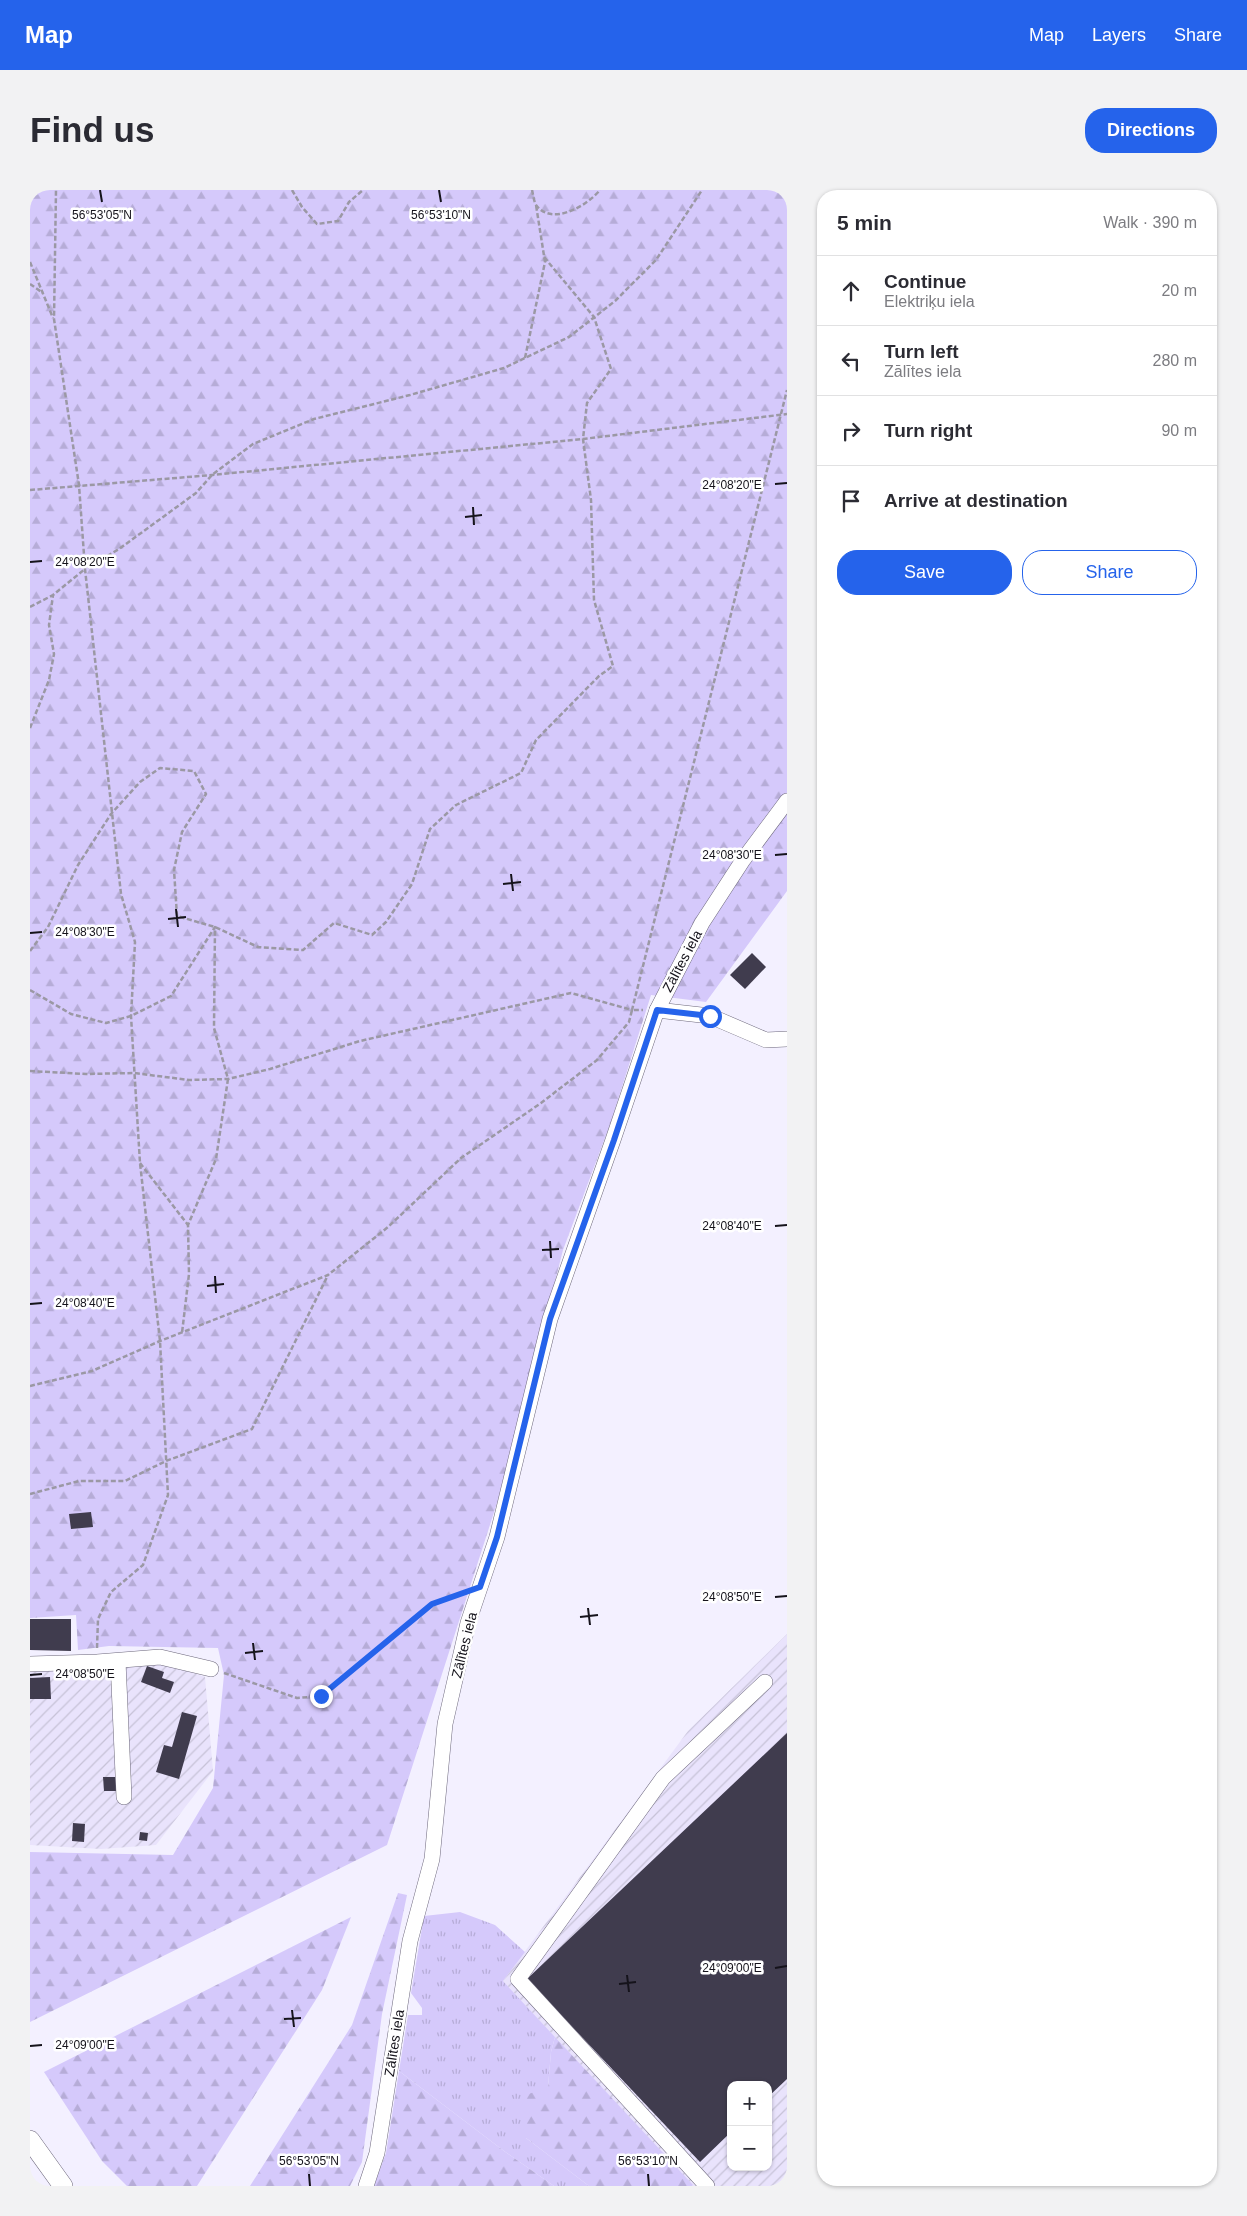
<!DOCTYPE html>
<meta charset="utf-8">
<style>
:root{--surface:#fff;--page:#f2f2f3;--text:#2b2b33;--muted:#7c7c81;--line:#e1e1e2;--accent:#2563eb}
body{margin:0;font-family:Helvetica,sans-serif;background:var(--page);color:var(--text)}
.controls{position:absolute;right:15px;bottom:15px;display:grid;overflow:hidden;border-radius:10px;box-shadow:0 1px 4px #0004}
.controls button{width:45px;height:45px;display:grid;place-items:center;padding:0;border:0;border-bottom:1px solid var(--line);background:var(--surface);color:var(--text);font:25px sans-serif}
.stop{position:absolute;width:15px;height:15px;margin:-11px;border:4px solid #2563eb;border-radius:50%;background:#fff}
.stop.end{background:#2563eb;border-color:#fff;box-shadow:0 1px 5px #0008}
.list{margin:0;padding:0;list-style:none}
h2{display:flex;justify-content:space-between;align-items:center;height:65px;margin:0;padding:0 20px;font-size:21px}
h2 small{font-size:16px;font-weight:400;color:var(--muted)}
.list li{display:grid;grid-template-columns:32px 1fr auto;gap:15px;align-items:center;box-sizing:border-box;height:70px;padding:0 20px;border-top:1px solid var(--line)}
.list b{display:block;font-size:19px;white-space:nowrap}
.list p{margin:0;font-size:16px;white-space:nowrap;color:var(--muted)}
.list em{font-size:16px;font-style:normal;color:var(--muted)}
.actions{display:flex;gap:10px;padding:15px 20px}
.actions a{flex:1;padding:11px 0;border:1px solid var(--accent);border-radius:20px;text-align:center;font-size:18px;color:var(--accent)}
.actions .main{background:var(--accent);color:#fff}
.icon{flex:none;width:28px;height:28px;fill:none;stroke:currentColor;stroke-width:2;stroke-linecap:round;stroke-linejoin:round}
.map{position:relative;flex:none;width:757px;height:1996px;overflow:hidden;border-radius:20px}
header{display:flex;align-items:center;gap:30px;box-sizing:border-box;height:70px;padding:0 25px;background:var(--accent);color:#fff}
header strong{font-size:24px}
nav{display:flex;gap:28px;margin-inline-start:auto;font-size:18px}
.intro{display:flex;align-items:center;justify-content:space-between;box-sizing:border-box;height:120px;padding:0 30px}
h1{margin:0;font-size:35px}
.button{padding:12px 22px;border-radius:20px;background:var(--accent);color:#fff;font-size:18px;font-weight:700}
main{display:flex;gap:30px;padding:0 30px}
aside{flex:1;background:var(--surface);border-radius:20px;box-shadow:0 1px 4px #0004}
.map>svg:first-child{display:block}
.industrial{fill:url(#industrial-furrows);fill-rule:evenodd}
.grass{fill:url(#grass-tufts)}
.forest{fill:url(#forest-firs)}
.building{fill:#403c4e}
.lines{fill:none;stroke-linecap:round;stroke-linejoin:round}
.minor-casing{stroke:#6d687c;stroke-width:16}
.major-casing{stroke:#6d687c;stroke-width:20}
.path{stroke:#9b98a4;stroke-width:2.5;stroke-dasharray:5 2.5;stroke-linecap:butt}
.minor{stroke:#fff;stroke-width:15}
.major{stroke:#fff;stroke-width:19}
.route{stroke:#2563eb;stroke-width:6}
.ticks{fill:none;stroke:#15131b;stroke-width:2}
.labels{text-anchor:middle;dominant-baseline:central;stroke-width:5;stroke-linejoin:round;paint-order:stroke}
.street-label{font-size:14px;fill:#15131b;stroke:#fff}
.ticks-label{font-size:12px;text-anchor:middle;fill:#15131b;stroke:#fff;stroke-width:5;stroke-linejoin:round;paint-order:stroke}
</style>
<header>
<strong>Map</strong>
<nav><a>Map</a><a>Layers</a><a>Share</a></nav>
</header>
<div class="intro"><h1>Find us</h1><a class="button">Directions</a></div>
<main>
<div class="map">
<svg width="757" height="1996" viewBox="0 0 757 1996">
<defs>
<pattern id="industrial-furrows" width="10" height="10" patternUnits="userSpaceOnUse" patternTransform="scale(1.25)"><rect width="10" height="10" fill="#e9e3fc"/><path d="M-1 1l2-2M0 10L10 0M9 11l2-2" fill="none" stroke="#c7c2d7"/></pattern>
<pattern id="grass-tufts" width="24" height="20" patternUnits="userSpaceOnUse" patternTransform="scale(1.25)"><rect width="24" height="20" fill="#d5c9fb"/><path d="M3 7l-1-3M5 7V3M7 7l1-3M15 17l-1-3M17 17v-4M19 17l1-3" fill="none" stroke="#b6acd7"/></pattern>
<pattern id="forest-firs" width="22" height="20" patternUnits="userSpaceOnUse" patternTransform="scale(1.25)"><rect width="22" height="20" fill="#d5c9fb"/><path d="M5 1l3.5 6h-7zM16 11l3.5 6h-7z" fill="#b6acd7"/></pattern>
</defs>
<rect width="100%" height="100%" fill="#f3f0ff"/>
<!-- industrial -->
<g class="industrial">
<path d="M 757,1444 L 757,1996 L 663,1996 L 473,1791 L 658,1541 ZM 701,1895 L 738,1895 L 738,1977 L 701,1977 Z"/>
<polygon points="126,1471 175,1487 183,1581 126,1655 71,1659 0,1655 0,1480"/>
</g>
<!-- grass -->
<polygon class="grass" points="430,1722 465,1735 495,1762 473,1791 525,1847 521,1862 518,1897 496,1948 559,1996 524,1996 474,1961 369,1881 378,1825 392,1825 392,1818 381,1803 394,1726"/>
<!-- forest -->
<g class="forest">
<polygon points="0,0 757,0 757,701 676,812 621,805 581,932 533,1060 476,1285 357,1655 0,1832 0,1662 143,1665 183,1598 194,1485 188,1458 79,1456 48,1460 46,1425 0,1428"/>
<polygon points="368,1703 377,1705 352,1824 332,1972 320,1996 220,1996 322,1835"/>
<polygon points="321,1727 292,1800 167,1996 97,1996 72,1971 14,1882"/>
<polygon points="525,1847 663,1995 662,1996 559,1996 496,1948 493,1906 518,1897 521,1862"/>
<polygon points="369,1881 474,1961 524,1996 344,1996 356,1963"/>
</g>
<!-- building -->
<g class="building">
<polygon points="722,763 736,777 715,799 700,785"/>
<polygon points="61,1322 63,1337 41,1339 39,1324"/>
<polygon points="0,1429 41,1429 41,1461 0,1460"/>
<polygon points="117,1476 134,1482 132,1488 144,1492 140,1503 111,1492"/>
<polygon points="20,1487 21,1509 0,1509 0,1488"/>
<polygon points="152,1522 167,1526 149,1589 126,1582 134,1555 142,1557"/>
<polygon points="757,1543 757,1889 738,1907 738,1895 701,1895 701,1942 670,1972 497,1789"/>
<polygon points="73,1587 87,1587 87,1601 74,1601"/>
<polygon points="43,1633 55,1634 54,1652 42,1651"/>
<polygon points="110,1642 118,1643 117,1651 109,1650"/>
</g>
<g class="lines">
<!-- minor casing -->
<g class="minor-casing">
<g id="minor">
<polyline points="627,820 680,826 736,850 757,849"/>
<polyline points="88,1471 94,1607"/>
<polyline points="0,1474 67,1472 130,1467 181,1479"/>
<polyline points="336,1996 347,1963 380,1751 402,1669 415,1534 438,1433 467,1347 520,1129 583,950 627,820 672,733 713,670 757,611"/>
<polyline points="677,1996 488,1789 633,1588 735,1492"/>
</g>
</g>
<!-- major casing -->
<g class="major-casing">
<polyline id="major" points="0,1950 33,1996"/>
</g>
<!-- path -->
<g class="path">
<polyline points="262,0 272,17 287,34 308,31 319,12 333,0"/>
<path d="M 502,0 C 503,4 504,12 506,15 C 522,37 558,15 570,0"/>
<polyline points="0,72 23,128"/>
<polyline points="0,94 13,103"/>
<polyline points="495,168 515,72 506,15"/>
<polyline points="0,300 182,285 553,249 757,224"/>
<polyline points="0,417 23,405 55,379 49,295 24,129 26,0"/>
<polyline points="0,538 19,490 24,464 19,435 23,405"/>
<polyline points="0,761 18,737 48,675 81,624 110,592 130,578 164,581 176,604 152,642 144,680 147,726 185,737 228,757 273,760 304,733 342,745 356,732 382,694 400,639 426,615 491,583 506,550 569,486 583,476 564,410 561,310 553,249 557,213 581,179 564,127 514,67"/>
<polyline points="0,800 41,824 76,833 101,826 141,806 185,737 184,838 198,889 186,969 158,1035 159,1084 152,1143"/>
<polyline points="0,881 56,884 104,883 159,890 198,889 240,879 330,851 541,803 602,820 757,200"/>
<polyline points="110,973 158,1035"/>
<polyline points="0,1196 62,1181 130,1151 298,1085 358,1037 431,968 511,913 567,870 599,832 602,820 613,820"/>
<polyline points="0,1304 49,1291 95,1291 136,1271 222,1239 298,1085"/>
<polyline points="67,1458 68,1429 81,1402 113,1375 138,1305 130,1151 110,973 101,826 105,752 91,704 55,379 89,359 166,303 182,285 223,254 284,229 380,205 474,178 539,147 585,111 626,70 672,0"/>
<polyline points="194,1483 267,1508 291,1506 401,1414 432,1403"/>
</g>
<!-- minor -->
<use href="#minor" class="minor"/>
<!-- major -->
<use href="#major" class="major"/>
</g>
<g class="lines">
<!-- route -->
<polyline class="route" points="291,1506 402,1414 450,1397 467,1347 520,1129 584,950 627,820 680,826"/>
</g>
<!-- ticks -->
<path class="ticks" d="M 70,0 L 72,12M 409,0 L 411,12M 745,294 L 757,293M 443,317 L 444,335M 435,327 L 452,325M 0,372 L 12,371M 745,665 L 757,664M 481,684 L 483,701M 473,694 L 491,692M 146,719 L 148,737M 138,729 L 156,727M 0,743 L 12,742M 745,1036 L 757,1035M 520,1051 L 521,1068M 512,1060 L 529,1059M 185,1086 L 186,1103M 177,1096 L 194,1094M 0,1114 L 12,1113M 745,1407 L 757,1406M 558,1418 L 560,1435M 550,1427 L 568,1425M 223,1453 L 225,1470M 215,1463 L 233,1461M 0,1485 L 12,1484M 745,1778 L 757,1776M 597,1785 L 599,1802M 589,1794 L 606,1792M 262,1820 L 264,1837M 254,1829 L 271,1828M 0,1856 L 12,1855M 279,1984 L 280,1996M 618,1984 L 619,1996"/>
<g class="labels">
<!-- street labels -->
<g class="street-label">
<text transform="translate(652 771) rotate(-62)">Zālītes iela</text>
<text transform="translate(434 1455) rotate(-76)">Zālītes iela</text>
<text transform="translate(364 1853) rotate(-81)">Zālītes iela</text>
</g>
</g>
<g class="ticks-label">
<text x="72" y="29">56°53'05"N</text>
<text x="411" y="29">56°53'10"N</text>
<text x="702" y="299">24°08'20"E</text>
<text x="55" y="376">24°08'20"E</text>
<text x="702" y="669">24°08'30"E</text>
<text x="55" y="746">24°08'30"E</text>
<text x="702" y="1040">24°08'40"E</text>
<text x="55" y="1117">24°08'40"E</text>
<text x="702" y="1411">24°08'50"E</text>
<text x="55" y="1488">24°08'50"E</text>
<text x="702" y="1782">24°09'00"E</text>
<text x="55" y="1859">24°09'00"E</text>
<text x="279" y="1975">56°53'05"N</text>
<text x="618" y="1975">56°53'10"N</text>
</g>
</svg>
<div class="controls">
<button>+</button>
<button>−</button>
</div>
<div class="stop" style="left:680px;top:826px"></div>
<div class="stop end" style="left:291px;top:1506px"></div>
</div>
<aside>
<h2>5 min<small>Walk · 390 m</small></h2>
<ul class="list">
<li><svg class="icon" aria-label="ahead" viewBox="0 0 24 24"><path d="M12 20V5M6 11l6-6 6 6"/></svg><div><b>Continue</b><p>Elektriķu iela</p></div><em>20 m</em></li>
<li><svg class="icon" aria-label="left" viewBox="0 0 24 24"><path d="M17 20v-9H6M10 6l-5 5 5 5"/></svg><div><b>Turn left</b><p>Zālītes iela</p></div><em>280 m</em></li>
<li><svg class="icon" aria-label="right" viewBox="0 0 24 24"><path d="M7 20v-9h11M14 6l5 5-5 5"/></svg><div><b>Turn right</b></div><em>90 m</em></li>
<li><svg class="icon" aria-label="arrive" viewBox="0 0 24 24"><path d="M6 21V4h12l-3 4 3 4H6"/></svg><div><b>Arrive at destination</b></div></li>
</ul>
<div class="actions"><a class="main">Save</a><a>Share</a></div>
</aside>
</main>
